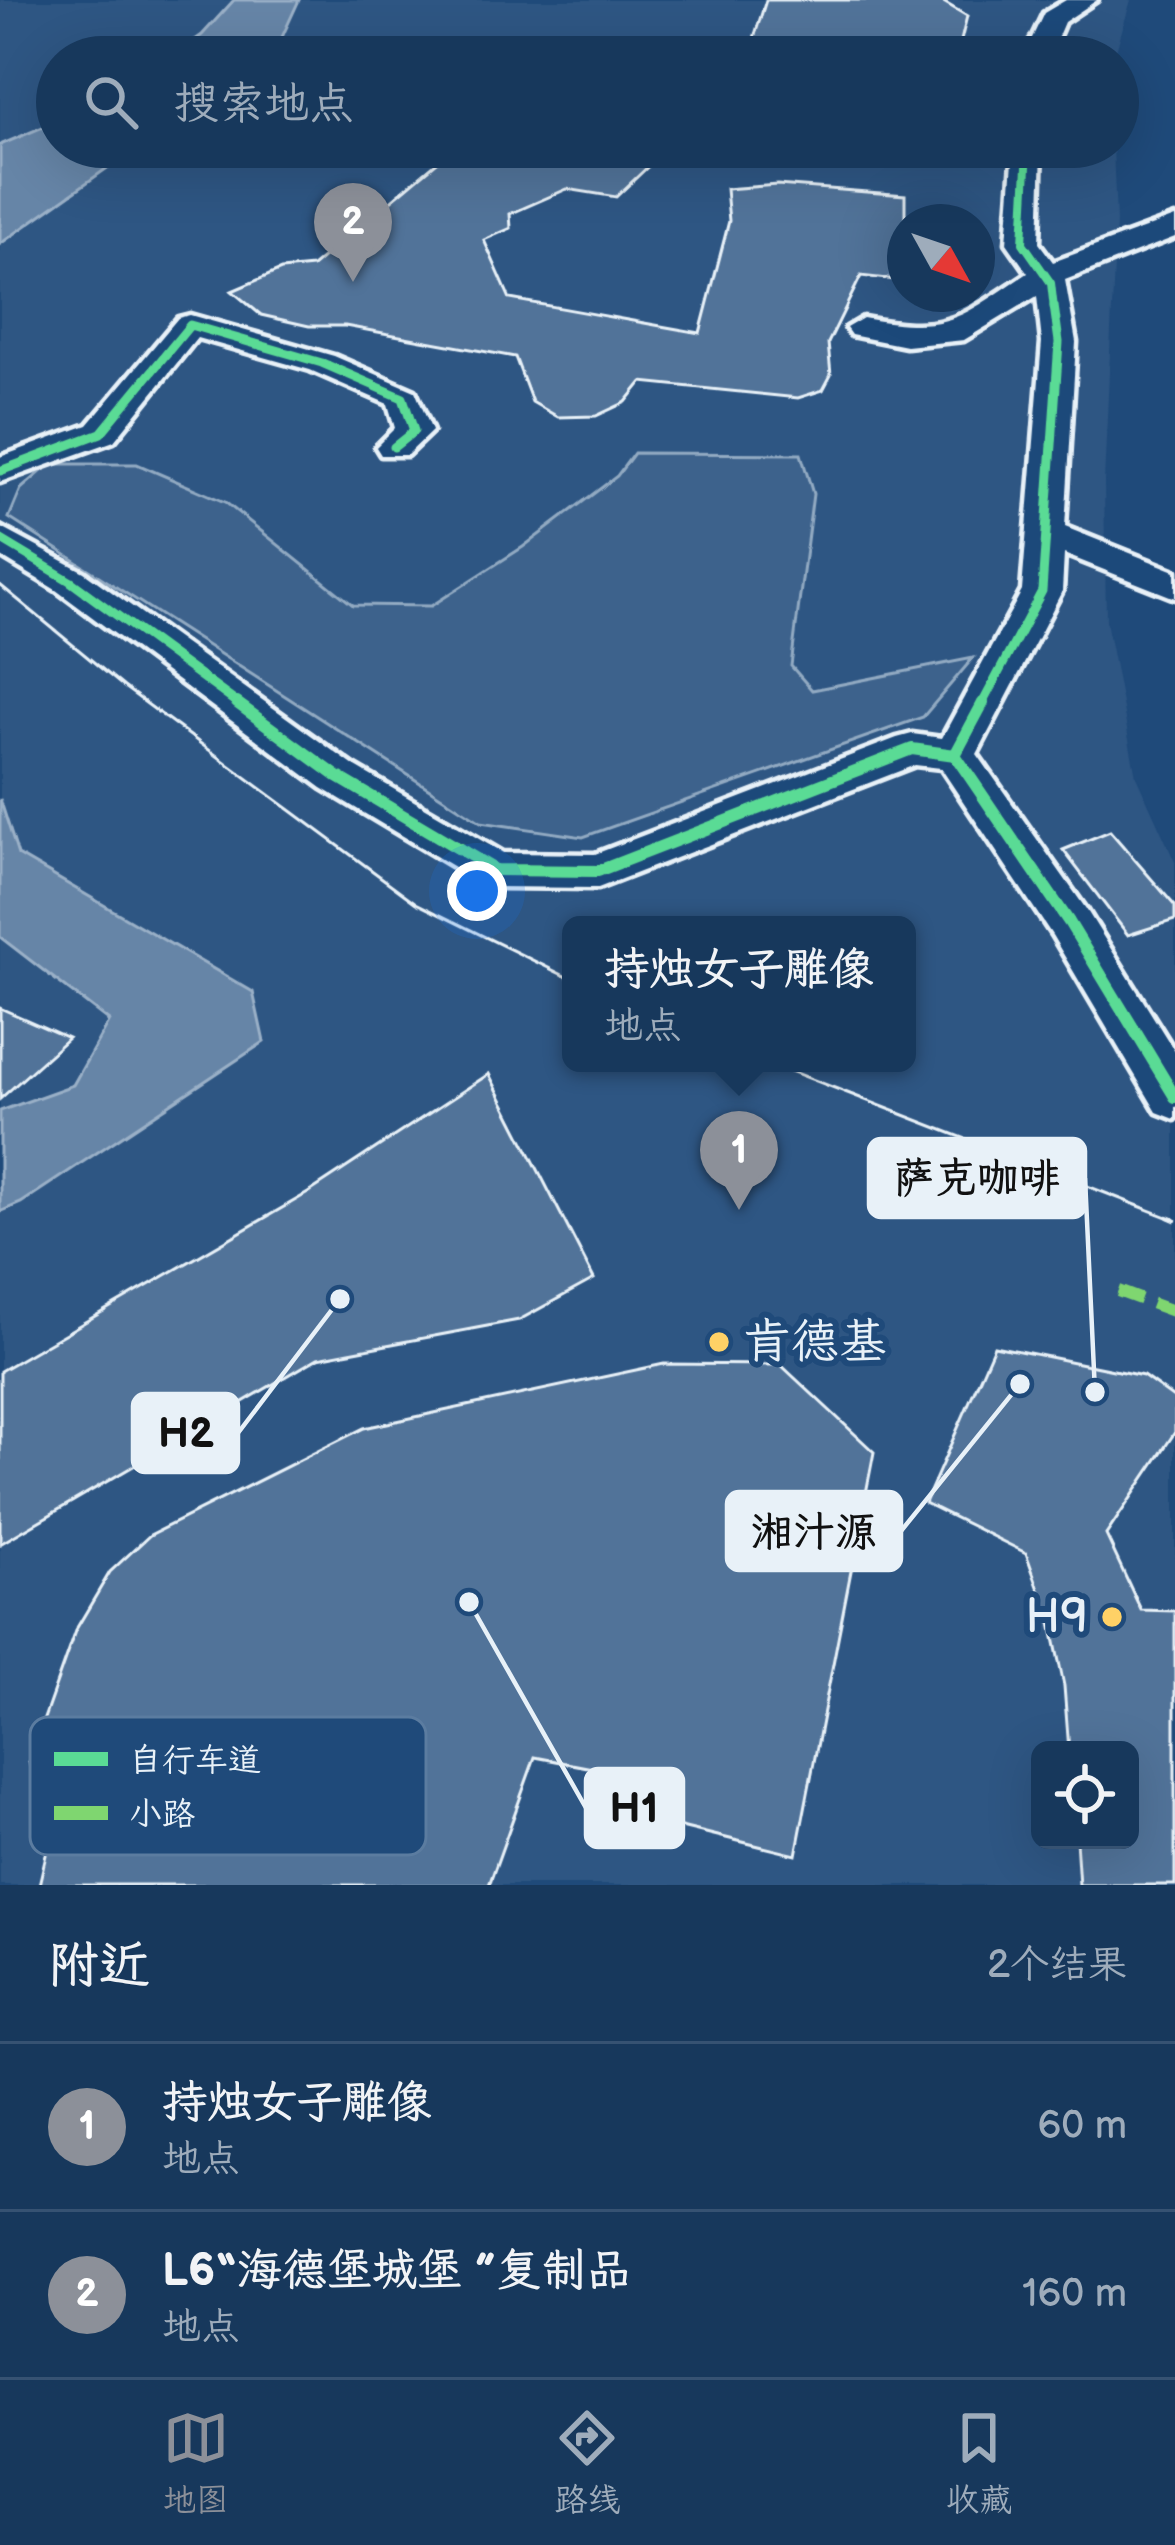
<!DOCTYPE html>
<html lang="zh">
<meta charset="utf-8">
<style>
:root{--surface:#17385c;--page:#244365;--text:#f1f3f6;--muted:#9eacbb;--line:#365272;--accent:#8c9099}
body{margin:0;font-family:"Balsamiq Sans","LXGW WenKai TC",sans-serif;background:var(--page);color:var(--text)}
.controls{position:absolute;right:36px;bottom:36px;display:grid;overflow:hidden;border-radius:18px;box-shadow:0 12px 48px #0002}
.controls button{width:108px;height:108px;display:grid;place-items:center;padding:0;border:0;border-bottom:3px solid var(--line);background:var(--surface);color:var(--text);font:60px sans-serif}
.compass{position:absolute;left:887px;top:204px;width:108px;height:108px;border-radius:50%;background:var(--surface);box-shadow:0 12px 48px #0002;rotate:130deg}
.you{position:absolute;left:477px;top:891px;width:42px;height:42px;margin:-30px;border:9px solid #fff;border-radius:50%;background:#1a73e8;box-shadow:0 0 0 18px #1a73e833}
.badge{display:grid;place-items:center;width:78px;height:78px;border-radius:50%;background:var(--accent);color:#fff;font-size:39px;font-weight:700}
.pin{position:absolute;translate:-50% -99px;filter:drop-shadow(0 3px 6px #0008)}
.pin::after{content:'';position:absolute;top:63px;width:42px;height:36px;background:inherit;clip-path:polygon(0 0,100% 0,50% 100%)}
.popup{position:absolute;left:562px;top:916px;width:354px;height:156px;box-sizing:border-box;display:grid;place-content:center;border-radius:18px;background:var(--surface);filter:drop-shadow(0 3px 9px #0005);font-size:39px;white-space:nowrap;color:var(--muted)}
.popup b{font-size:45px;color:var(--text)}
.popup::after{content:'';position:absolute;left:50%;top:100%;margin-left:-24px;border:24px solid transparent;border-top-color:var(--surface)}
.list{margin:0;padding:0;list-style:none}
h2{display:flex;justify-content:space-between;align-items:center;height:156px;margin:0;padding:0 48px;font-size:51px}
h2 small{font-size:39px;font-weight:400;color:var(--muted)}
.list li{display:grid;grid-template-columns:78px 1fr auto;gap:36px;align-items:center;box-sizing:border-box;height:168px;padding:0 48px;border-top:3px solid var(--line)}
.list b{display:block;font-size:45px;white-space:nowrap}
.list p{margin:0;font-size:39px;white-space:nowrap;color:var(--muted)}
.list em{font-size:39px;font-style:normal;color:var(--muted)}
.icon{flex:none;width:66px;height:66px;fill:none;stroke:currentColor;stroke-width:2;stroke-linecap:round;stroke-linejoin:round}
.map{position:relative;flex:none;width:1175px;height:1885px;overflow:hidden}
.search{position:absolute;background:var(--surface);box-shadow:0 12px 48px #0002;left:36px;right:36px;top:36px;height:132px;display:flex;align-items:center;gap:30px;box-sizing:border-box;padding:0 42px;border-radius:66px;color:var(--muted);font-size:45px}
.sheet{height:492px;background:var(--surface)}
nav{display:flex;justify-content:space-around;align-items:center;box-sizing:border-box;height:168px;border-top:3px solid var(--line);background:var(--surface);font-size:33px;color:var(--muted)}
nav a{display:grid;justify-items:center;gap:6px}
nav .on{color:var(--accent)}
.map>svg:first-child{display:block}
.built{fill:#2e5683;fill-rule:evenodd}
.green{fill:#3c628c;stroke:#92aac2;stroke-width:3}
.water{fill:#6685a7;stroke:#9ab0c7;stroke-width:3}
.building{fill:#517399;stroke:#e8f1f8;stroke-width:3}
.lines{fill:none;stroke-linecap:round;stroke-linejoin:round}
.minor-casing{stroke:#e8f1f8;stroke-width:9}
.minor{fill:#1f4a7a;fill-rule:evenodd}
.tram-far1{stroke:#e8f1f8;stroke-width:3}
.tram{stroke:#e8f1f8;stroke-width:4.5}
.quiet{stroke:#7fd670;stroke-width:12;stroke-dasharray:24 12;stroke-linecap:butt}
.cycleway-far2-casing{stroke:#1f4a7a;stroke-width:12}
.cycleway-far1-casing{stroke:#1f4a7a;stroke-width:15}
.cycleway-casing{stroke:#1f4a7a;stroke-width:20}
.cycleway-far2{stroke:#5adb95;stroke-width:8}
.cycleway-far1{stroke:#5adb95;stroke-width:9}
.cycleway{stroke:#5adb95;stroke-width:12}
.poi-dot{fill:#ffd166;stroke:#1f4a7a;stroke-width:4.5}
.labels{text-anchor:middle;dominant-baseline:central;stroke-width:12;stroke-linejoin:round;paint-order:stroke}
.near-poi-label{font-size:48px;fill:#e8f1f8;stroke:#1f4a7a;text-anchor:start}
.key{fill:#1f4a7a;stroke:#5b7ca0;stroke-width:3}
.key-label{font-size:33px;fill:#e8f1f8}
.leader{fill:none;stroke:#e8f1f8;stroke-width:4.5}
.callout-dot{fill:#e8f1f8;stroke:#1f4a7a;stroke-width:4.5}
.callout{fill:#e8f1f8;stroke:#e8f1f8;stroke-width:4.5}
.callout-label{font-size:42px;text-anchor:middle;font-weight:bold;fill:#111}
</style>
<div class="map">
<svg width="1175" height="1885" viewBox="0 0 1175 1885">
<rect width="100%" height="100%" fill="#1f4a7a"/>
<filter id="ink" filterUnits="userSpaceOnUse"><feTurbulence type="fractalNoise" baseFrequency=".00833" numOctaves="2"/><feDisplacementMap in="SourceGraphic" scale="24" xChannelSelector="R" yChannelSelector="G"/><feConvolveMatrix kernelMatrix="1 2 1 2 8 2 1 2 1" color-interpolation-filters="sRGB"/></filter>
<g filter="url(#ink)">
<!-- built -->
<path class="built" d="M 0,0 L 1131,0 L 1114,57 L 57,57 L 57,147 L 1113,147 L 1116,222 L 1104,482 L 1106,621 L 1136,776 L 1175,862 L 1175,1885 L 0,1885 ZM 905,222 L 977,222 L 977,294 L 905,294 ZM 571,925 L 907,925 L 907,1063 L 571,1063 ZM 1040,1750 L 1130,1750 L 1130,1840 L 1040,1840 Z"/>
<!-- green -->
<polygon class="green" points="634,453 801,454 813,494 791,666 812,690 973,658 923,717 583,837 481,822 9,518 21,489 50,464 137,464 225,502 353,605 431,606 523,547 617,476"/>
<!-- water -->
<g class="water">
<polygon points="234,0 299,0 277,48 264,57 171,57 202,35"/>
<polygon points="57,121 57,147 137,147 0,244 0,145"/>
<polygon points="0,799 18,855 253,992 264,1042 21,1203 0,1212 0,1111 73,1085 109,1021 0,937"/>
</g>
<!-- building -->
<g class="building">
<polygon points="766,0 940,0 967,16 957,57 748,57"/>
<polygon points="455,147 591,147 655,160 616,197 567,189 510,214 511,228 484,240 510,299 700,333 729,221 726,189 777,185 905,195 905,281 861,276 828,343 831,375 823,390 798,398 642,382 626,402 596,416 558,417 532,402 515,357 345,326 309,326 261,315 232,291 281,270 312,267"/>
<polygon points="1110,831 1175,906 1175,920 1128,935 1063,850"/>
<polygon points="0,1008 68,1038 0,1099"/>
<polygon points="489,1074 594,1279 519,1320 318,1358 0,1544 0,1371 308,1193"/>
<polygon points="994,1346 1143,1376 1175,1399 1175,1432 1106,1535 1141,1610 1175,1611 1175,1885 1079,1885 1076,1840 1130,1840 1130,1750 1069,1750 1064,1686 1051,1623 1026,1553 925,1503"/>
<polygon points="664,1364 781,1365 874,1452 796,1855 644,1818 640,1777 535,1757 489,1885 39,1885 62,1786 35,1786 29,1761 75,1631 110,1572 150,1535 364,1428"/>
</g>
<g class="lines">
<!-- minor casing -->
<g class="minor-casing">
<g id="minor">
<polygon points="1066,0 1097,0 1064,22 1049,57 1023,57 1044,13"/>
<path d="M 1014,147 L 1042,147 L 1039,243 L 1053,262 L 1175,217 L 1175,237 L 1065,280 L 1076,342 L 1065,527 L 1175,571 L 1175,598 L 1064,554 L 1062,591 L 977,754 L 1086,909 L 1175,1052 L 1175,1119 L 1157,1112 L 1052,935 L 941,768 L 915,765 L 598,888 L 495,887 L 479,882 L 322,788 L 56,590 L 0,556 L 0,527 L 84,572 L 354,766 L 503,853 L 595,854 L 897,738 L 912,734 L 942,738 L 1022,591 L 1042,342 L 1037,296 L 964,340 L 906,346 L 851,335 L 846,328 L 863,318 C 949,334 959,318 1028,273 L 1007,243 Z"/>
<polygon points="190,315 334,356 415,391 432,431 407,455 381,455 376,447 395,428 388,404 310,370 197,338 114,441 0,482 0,457 88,425 178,318"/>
</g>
</g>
<!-- minor -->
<use href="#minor" class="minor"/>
<!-- tram-far1 -->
<g class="tram-far1">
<polyline points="0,585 124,687 416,903 571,979"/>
<polyline points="770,1063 1175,1220"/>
</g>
<!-- tram -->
<polyline class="tram" points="1168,1217 1175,1220"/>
<!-- quiet -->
<polyline class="quiet" points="1118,1291 1175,1312"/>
<!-- cycleway-far2 casing -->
<g class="cycleway-far2-casing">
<polyline id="cycleway-far2" points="1028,147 1023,243 1051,283 1054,309"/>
</g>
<!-- cycleway-far1 casing -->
<g class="cycleway-far1-casing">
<g id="cycleway-far1">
<polyline points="0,471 101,433 190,325 322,363 403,398 414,431 394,447"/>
<polyline points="0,539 70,581 241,706"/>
<polyline points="981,706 1042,591 1059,342 1054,306"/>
</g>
</g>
<!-- cycleway casing -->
<g class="cycleway-casing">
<g id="cycleway">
<polyline points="237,703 338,777 495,870 598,871 912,749 955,755 1069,922 1175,1097"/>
<polyline points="955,755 983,703"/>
</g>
</g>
<!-- cycleway-far2 -->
<use href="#cycleway-far2" class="cycleway-far2"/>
<!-- cycleway-far1 -->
<use href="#cycleway-far1" class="cycleway-far1"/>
<!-- cycleway -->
<use href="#cycleway" class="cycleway"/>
</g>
</g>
<!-- markers -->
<g class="poi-dot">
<circle cx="719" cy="1342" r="12"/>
<circle cx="1112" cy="1617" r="12"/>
</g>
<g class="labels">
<!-- near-poi labels -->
<g class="near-poi-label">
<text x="743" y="1342">肯德基</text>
<text x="1088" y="1617" text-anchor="end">H9</text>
</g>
</g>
<!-- legend -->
<rect x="30" y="1717" width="396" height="138" rx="18" class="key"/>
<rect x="54" y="1752" width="54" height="14" fill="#5adb95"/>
<rect x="54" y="1806" width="54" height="14" fill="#7fd670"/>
<g class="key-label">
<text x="129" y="1771">自行车道</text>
<text x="129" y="1825">小路</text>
</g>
<!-- callouts -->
<path class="leader" d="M1095 1392L1085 1178M340 1299L238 1433M1020 1384L901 1531M469 1602L586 1808"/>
<g class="callout-dot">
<circle cx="1095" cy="1392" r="12"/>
<circle cx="340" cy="1299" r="12"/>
<circle cx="1020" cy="1384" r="12"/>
<circle cx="469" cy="1602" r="12"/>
</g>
<g class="callout">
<rect x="869" y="1139" width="216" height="78" rx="12"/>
<rect x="133" y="1394" width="105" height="78" rx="12"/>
<rect x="727" y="1492" width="174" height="78" rx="12"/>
<rect x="586" y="1769" width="97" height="78" rx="12"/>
</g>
<g class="callout-label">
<text x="977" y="1192">萨克咖啡</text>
<text x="186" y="1447">H2</text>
<text x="814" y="1546">湘汁源</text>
<text x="634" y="1822">H1</text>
</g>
</svg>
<div class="controls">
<button><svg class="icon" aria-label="locate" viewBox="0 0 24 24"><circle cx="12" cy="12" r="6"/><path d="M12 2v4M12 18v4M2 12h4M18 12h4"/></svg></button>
</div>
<svg class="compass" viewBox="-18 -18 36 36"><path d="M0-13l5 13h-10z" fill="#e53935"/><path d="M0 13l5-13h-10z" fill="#9eacbb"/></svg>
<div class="you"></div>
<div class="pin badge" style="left:739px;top:1210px">1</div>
<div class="popup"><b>持烛女子雕像</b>地点</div>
<div class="pin badge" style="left:353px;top:282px">2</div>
<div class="search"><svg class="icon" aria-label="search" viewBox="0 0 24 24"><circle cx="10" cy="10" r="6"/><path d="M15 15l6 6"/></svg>搜索地点</div>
</div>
<section class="sheet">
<h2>附近<small>2个结果</small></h2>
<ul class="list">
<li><span class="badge">1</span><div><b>持烛女子雕像</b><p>地点</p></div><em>60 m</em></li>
<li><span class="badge">2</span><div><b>L6“海德堡城堡 ”复制品</b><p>地点</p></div><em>160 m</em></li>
</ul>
</section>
<nav>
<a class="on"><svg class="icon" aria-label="map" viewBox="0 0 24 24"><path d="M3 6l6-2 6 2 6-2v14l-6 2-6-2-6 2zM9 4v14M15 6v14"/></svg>地图</a>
<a><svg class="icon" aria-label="directions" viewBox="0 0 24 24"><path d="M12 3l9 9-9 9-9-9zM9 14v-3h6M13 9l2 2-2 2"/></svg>路线</a>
<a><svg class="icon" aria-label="saved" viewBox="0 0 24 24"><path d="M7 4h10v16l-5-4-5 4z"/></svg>收藏</a>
</nav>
